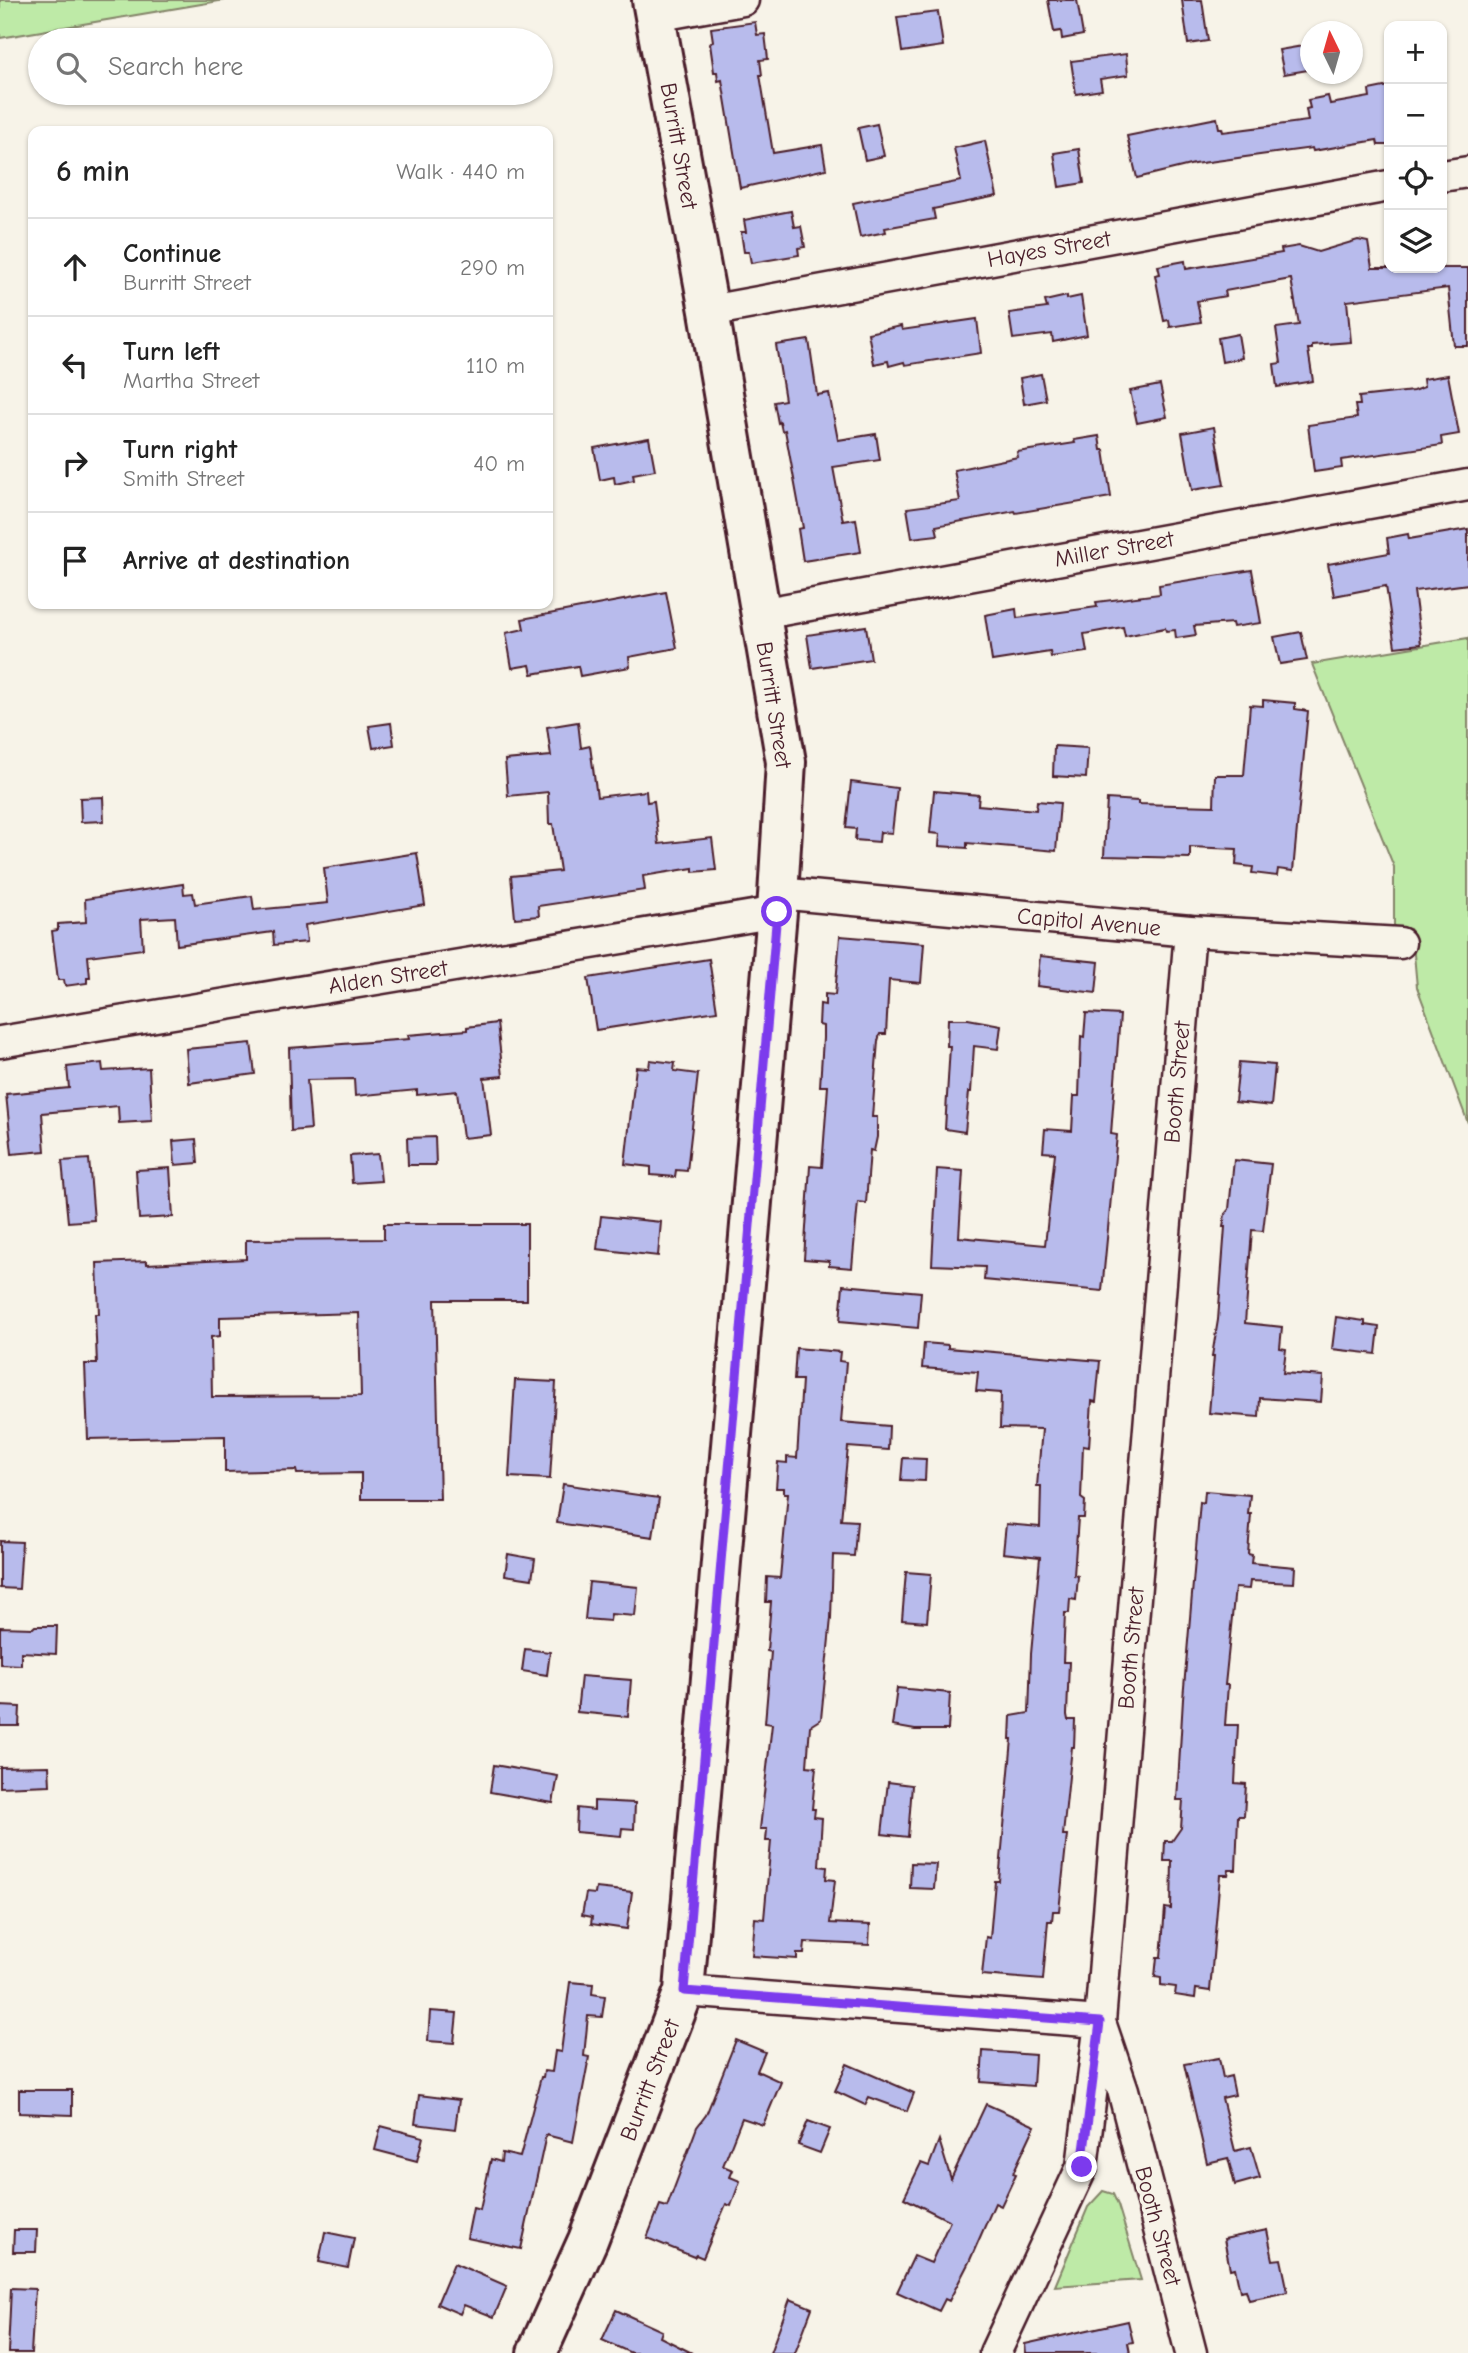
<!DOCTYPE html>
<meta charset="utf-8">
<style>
:root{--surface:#fff;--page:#f6f6f6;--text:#222;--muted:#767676;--line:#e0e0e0}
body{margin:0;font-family:"Comic Neue",sans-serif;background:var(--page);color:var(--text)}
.controls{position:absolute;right:21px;top:21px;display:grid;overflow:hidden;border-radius:14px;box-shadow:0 2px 5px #0004}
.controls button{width:63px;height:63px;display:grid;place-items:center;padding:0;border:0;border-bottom:2px solid var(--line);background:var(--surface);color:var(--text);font:35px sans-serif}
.compass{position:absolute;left:1300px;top:21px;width:63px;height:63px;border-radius:50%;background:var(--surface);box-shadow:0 2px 5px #0004;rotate:355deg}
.stop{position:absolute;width:21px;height:21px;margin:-16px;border:5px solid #7c3aed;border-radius:50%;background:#fff}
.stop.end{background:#7c3aed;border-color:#fff;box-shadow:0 2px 7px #0008}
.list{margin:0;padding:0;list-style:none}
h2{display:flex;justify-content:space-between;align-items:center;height:91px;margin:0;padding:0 28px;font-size:30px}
h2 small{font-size:23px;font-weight:400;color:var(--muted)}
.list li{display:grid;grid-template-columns:46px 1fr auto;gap:21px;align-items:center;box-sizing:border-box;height:98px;padding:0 28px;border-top:2px solid var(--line)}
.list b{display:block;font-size:26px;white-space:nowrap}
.list p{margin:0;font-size:23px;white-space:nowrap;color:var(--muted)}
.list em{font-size:23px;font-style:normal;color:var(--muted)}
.icon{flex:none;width:38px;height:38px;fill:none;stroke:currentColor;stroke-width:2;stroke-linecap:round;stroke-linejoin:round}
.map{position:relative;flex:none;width:1468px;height:2353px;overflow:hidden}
.search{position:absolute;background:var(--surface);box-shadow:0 2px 5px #0004;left:28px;top:28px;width:525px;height:77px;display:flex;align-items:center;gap:18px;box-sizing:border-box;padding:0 24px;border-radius:38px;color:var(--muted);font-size:26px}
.panel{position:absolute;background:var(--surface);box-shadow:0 2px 5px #0004;left:28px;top:126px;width:525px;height:483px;border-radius:14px}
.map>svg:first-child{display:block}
.green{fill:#beeaa7;stroke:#848469;stroke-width:2}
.building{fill:#b8bbec;stroke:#4a1f2b;stroke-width:2;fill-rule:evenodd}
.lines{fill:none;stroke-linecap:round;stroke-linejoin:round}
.street-casing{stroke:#4a1f2b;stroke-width:35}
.secondary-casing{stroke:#4a1f2b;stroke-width:44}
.street{stroke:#f7f3e8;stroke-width:30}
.secondary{stroke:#f7f3e8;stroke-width:38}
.route{stroke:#7c3aed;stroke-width:9}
.labels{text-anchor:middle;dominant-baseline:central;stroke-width:7;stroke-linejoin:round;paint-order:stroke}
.street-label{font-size:23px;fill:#4a1f2b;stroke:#f7f3e8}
</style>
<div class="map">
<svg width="1468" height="2353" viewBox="0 0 1468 2353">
<rect width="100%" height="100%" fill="#f7f3e8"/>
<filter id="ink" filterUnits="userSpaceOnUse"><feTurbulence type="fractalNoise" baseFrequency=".0143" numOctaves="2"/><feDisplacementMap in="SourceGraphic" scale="14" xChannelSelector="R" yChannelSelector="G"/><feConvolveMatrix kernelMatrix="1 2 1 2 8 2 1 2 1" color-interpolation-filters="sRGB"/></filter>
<g filter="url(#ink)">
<!-- green -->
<g class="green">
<polygon points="0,0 225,0 0,38"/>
<polygon points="1468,638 1468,1123 1417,987 1412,932 1410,929 1394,927 1394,867 1312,664"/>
<polygon points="1103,2191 1113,2194 1118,2205 1141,2280 1055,2286 1088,2207"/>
</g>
<!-- building -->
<g class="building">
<polygon points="1048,0 1077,0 1083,35 1062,39 1061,31 1054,32"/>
<polygon points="1182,0 1202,0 1208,41 1188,44"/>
<polygon points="938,12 943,46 902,52 897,17"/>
<polygon points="755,22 757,35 765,34 768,59 760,60 762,75 760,75 773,153 822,145 826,169 740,188 722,80 718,81 717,72 714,72 710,44 713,41 711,28"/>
<polygon points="1303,46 1308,70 1284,74 1279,50"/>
<polygon points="1126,54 1128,75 1100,79 1102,90 1076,94 1071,61"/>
<polygon points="1389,86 1389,145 1378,145 1377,140 1313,151 1312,148 1194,164 1137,178 1127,136 1217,118 1219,128 1222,128 1223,132 1308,121 1306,109 1310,108 1308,100 1328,96 1330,104 1370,97 1369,90"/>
<polygon points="877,124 884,156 865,160 858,128"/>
<polygon points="985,141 997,196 933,209 935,219 885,228 886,232 860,237 853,203 961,181 954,148"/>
<polygon points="1079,149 1084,183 1059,187 1054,153"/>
<polygon points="791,211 794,227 801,226 805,247 798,248 799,255 751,263 749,252 744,252 741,232 746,232 744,220"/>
<polygon points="1358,240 1368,242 1372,268 1468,268 1468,346 1454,346 1448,288 1347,301 1351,342 1312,345 1312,349 1308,349 1313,381 1277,387 1274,364 1281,363 1276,328 1299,325 1291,279 1225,291 1226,296 1197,301 1201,322 1170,327 1169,320 1164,321 1155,275 1160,274 1158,266 1185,261 1186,269 1282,253 1281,249 1299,246 1318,252"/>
<polygon points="1067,296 1067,299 1081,296 1087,335 1053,342 1052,334 1013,339 1009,313 1047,308 1045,301"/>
<polygon points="977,319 981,353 905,365 904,362 889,366 888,361 874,364 868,333 901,326 902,330"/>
<polygon points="1238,334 1242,358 1222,362 1218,338"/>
<polygon points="809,340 817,395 829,393 838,440 876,434 880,460 833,467 843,521 856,519 861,552 803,561 798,529 803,528 785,430 782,431 780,422 778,423 774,402 785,400 776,345"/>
<polygon points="1041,374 1046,400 1024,404 1020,378"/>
<polygon points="1448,375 1459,434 1441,437 1442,445 1341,460 1342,468 1314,472 1308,425 1357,418 1355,405 1360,405 1359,397 1413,391 1424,387 1423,379"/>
<polygon points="1160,385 1167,417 1137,423 1130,391"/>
<polygon points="1214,427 1224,485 1192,490 1182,433"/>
<polygon points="1099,436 1101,450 1104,450 1111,497 1016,513 1015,511 936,526 938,535 912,538 907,508 960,501 954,470 1018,457 1017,452 1075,443 1074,440"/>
<polygon points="649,438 655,470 633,474 634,480 615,484 614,477 600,480 594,448"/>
<polygon points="1468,529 1468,584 1414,591 1421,644 1395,647 1386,586 1334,596 1328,564 1389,553 1387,538 1408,534 1409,539"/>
<polygon points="1252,570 1261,623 1233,627 1232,623 1194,626 1196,635 1176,638 1175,630 1166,631 1165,628 1125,636 1123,627 1084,634 1087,652 1051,657 1050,652 992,661 985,615 1016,609 1017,618 1097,607 1096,602 1160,594 1159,585"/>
<polygon points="666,592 677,648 629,657 630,667 580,676 578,666 532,674 530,665 512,668 506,633 524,629 522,619"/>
<polygon points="866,626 871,659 812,668 807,635"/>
<polygon points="1301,632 1307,660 1280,664 1274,637"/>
<polygon points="1263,700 1295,703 1295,709 1308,711 1293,871 1278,869 1277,876 1252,873 1253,867 1236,865 1237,849 1190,847 1190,858 1104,856 1107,799 1138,801 1138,804 1214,806 1215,775 1244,775 1250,705 1263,706"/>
<polygon points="578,722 581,748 590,746 597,797 646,791 647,802 654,801 659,844 712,838 716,870 693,872 693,868 643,876 645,890 538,906 539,916 515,918 511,876 560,871 553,824 549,824 548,792 508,796 505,760 551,756 547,727"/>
<polygon points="391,723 394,745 373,748 369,726"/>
<polygon points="1054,746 1088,748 1086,778 1053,776"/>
<polygon points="851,782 897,788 892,833 880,832 879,842 855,840 856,829 846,828"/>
<polygon points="934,791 979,795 978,805 1036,810 1037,801 1060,803 1056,851 967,843 967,848 939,846 940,834 930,833"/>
<polygon points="103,797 104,821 81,822 80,798"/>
<polygon points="417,853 425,905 305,925 307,942 274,945 273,932 177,945 175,917 141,919 143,949 88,956 90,977 87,977 87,983 65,986 64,980 58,980 52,931 58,930 58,924 86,922 85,899 183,884 184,894 193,893 195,904 252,896 254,910 328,903 324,868"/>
<polygon points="840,936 924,943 921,983 889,980 886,1034 880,1034 878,1041 872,1117 877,1117 877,1137 874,1151 870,1150 866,1203 858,1202 852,1268 829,1266 829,1261 804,1259 810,1166 822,1167 828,1086 820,1086 823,1038 823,1026 819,1025 820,1004 825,1005 825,994 835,995"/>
<polygon points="1040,956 1099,962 1096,993 1037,986"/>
<polygon points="709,959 717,1011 596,1030 588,978"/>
<polygon points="1086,1013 1120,1015 1111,1134 1117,1135 1102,1291 984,1280 985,1267 932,1265 937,1169 963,1171 959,1237 1045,1245 1055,1153 1043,1152 1045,1129 1072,1131 1074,1096 1079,1096 1081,1036 1084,1037"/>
<polygon points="948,1019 968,1019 1001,1025 998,1049 974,1046 971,1092 969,1092 965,1132 945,1129 950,1046 947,1046"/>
<polygon points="497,1023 503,1076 484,1078 491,1135 463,1138 457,1091 417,1095 417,1090 355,1096 354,1079 307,1080 311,1129 291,1131 289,1048 409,1039 408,1035 467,1030 467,1027"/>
<polygon points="251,1043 255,1074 189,1083 186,1049"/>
<polygon points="650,1060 675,1063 674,1071 698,1074 687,1171 676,1170 675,1177 651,1175 651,1167 625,1164 636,1067 649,1068"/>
<polygon points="1239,1062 1275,1065 1271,1106 1235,1102"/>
<polygon points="102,1063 103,1071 149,1068 152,1121 119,1123 118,1106 42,1113 45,1151 12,1154 6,1094 69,1088 67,1067"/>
<polygon points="435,1137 436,1165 408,1165 407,1138"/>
<polygon points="196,1139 198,1163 175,1165 173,1141"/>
<polygon points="378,1154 381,1181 352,1183 350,1156"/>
<polygon points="89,1159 94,1220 68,1222 62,1161"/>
<polygon points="1234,1160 1271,1164 1263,1231 1252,1230 1245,1323 1282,1327 1280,1348 1286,1349 1283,1373 1323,1376 1321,1402 1260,1398 1259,1417 1209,1413 1214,1356 1212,1356 1218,1320 1225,1227 1223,1227 1225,1214 1229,1209"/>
<polygon points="170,1168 173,1217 139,1219 136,1170"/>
<polygon points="601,1216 661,1222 658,1256 597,1249"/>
<path d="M 384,1224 L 527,1224 L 527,1300 L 435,1300 L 440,1499 L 361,1499 L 361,1473 L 297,1474 L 296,1470 L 225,1472 L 225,1436 L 88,1439 L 85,1364 L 97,1364 L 95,1314 L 99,1314 L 97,1263 L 147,1261 L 147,1264 L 246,1259 L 246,1240 L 384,1239 ZM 359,1313 L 361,1396 L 212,1397 L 211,1337 L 220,1336 L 220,1317 Z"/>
<polygon points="843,1285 921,1292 918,1328 840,1321"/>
<polygon points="1336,1317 1365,1321 1365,1325 1379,1327 1376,1354 1332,1349"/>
<polygon points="924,1343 948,1345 948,1348 1100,1361 1096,1402 1092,1401 1089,1447 1083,1446 1081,1498 1085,1501 1084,1518 1078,1518 1074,1575 1078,1576 1076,1600 1070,1599 1069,1613 1065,1613 1063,1662 1069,1662 1067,1715 1068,1720 1075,1720 1074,1747 1072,1747 1063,1835 1067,1835 1059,1911 1053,1911 1052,1921 1048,1921 1043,1980 982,1975 986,1937 990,1938 995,1881 999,1881 1012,1739 1010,1739 1011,1716 1029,1713 1031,1654 1040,1557 1003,1553 1006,1524 1040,1527 1041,1486 1037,1486 1042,1429 1000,1428 1001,1393 976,1391 978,1372 922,1368"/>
<polygon points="796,1348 840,1352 839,1361 846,1362 841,1422 889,1426 888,1450 848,1447 841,1520 857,1521 854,1556 833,1555 831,1618 821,1719 810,1726 807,1766 816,1767 812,1809 815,1809 814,1817 822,1818 819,1866 827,1867 826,1879 835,1880 830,1923 870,1925 869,1945 805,1942 804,1954 797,1954 797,1959 752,1956 755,1918 764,1919 771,1841 766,1841 767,1829 760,1829 772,1724 765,1723 771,1652 767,1651 771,1602 766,1602 767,1577 780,1578 788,1493 784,1493 784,1488 776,1488 778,1462 787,1463 787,1457 797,1458 802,1380 794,1380"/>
<polygon points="515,1380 556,1382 550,1479 509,1477"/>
<polygon points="903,1458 926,1459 925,1481 901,1480"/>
<polygon points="563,1484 659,1498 653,1537 557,1523"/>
<polygon points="1205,1491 1250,1495 1248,1514 1251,1514 1248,1554 1252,1555 1251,1563 1295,1567 1294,1583 1250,1581 1249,1589 1235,1588 1225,1685 1228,1685 1225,1725 1238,1725 1235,1783 1246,1784 1244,1816 1238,1816 1236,1870 1229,1870 1228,1875 1220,1875 1210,1991 1196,1989 1195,1998 1175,1995 1176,1987 1161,1985 1161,1978 1155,1977 1157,1957 1161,1957 1165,1908 1171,1909 1172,1861 1164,1861 1165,1841 1172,1841 1181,1828 1183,1800 1177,1800 1183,1699 1200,1502 1204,1503"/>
<polygon points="0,1541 22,1542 19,1589 0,1588"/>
<polygon points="508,1554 535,1559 532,1579 505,1575"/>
<polygon points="906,1572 931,1574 927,1622 902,1620"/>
<polygon points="589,1582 638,1587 635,1616 611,1614 610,1621 585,1619"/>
<polygon points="35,1626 57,1626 56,1654 21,1652 21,1665 0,1664 0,1627 33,1628"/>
<polygon points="525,1649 550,1652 547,1675 522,1671"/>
<polygon points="581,1676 631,1680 628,1717 577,1712"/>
<polygon points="897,1688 950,1693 948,1730 915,1730 892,1726"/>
<polygon points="0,1706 20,1707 19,1726 0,1726"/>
<polygon points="494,1765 558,1776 553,1803 490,1792"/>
<polygon points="49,1766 50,1785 0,1787 0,1767"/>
<polygon points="888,1782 912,1785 908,1837 882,1834"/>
<polygon points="594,1801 635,1803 634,1829 622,1828 621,1836 576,1832 577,1808 594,1810"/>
<polygon points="911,1863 936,1864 934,1889 910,1888"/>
<polygon points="596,1888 632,1892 627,1929 591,1924 592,1917 582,1915 586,1893 595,1894"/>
<polygon points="570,1982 593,1984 592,1994 605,1996 602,2017 588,2016 584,2056 589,2057 573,2142 546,2135 521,2249 467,2238 473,2208 480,2210 491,2159 501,2162 502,2153 520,2157 541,2077 543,2077 544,2071 552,2072 555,2051 561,2052"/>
<polygon points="430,2011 457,2013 454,2043 428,2041"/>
<polygon points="736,2040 765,2052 757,2071 781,2082 763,2125 742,2118 723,2166 733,2170 730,2177 740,2181 731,2206 726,2204 703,2258 696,2255 694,2257 647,2238 660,2205 667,2207 697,2127 706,2115"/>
<polygon points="983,2051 1035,2055 1033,2086 981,2082"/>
<polygon points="1219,2058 1223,2078 1231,2076 1235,2095 1222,2098 1235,2151 1251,2147 1260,2178 1235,2185 1228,2158 1207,2163 1184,2064"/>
<polygon points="847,2064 914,2093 907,2111 869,2097 865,2105 835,2091"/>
<polygon points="19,2090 72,2090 72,2115 19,2113"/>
<polygon points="419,2095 459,2100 455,2129 415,2124"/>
<polygon points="986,2104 1035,2126 1013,2173 1016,2174 1001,2206 995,2203 970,2260 949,2301 945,2299 939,2311 897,2292 914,2256 931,2263 950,2221 904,2198 921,2163 929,2166 939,2140 951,2179"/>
<polygon points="808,2121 830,2129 820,2153 798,2145"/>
<polygon points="381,2126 423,2137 417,2161 375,2150"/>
<polygon points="14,2230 37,2230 36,2252 13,2252"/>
<polygon points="1267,2230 1273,2260 1281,2259 1288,2292 1249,2300 1246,2290 1240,2291 1235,2268 1230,2269 1224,2239"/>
<polygon points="325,2232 354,2238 348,2268 319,2262"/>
<polygon points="454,2263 507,2286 494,2317 464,2305 460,2314 437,2304"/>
<polygon points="11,2288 35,2289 31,2353 8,2353"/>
<polygon points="790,2299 812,2308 795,2353 770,2353"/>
<polygon points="616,2310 662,2331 660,2337 692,2353 631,2353 602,2340"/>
<polygon points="1128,2321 1133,2342 1128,2343 1130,2353 1026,2353 1025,2344"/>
</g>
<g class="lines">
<!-- street casing -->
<g class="street-casing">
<g id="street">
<polyline points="655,16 743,0"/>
<polyline points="1442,176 1468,172"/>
<polyline points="709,311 1389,186"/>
<polyline points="760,614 1468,485"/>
<polyline points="778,893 1190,931 1400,943"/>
<polyline points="1190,931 1100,2022 1123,2090 1191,2353"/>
<polyline points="0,1042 777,912"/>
<polyline points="684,1991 1100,2022 1082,2167 995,2353"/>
</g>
</g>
<!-- secondary casing -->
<g class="secondary-casing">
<polyline id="secondary" points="537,2353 588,2240 684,1991 777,912 786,762 709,311 652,0"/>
</g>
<!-- street -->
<use href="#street" class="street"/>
<!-- secondary -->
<use href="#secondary" class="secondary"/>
</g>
</g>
<g class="lines" filter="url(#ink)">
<!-- route -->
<polyline class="route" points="777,912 684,1991 1100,2022 1082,2167"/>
</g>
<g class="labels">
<!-- street labels -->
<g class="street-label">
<text transform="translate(679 146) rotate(80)">Burritt Street</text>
<text transform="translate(1049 249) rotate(-10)">Hayes Street</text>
<text transform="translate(1114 549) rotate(-10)">Miller Street</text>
<text transform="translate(774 705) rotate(81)">Burritt Street</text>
<text transform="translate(1089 922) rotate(5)">Capitol Avenue</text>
<text transform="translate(388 977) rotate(-9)">Alden Street</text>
<text transform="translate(1177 1082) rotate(-85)">Booth Street</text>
<text transform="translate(1131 1648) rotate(-85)">Booth Street</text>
<text transform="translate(650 2080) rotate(-69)">Burritt Street</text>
<text transform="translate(1158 2226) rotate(75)">Booth Street</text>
</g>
</g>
</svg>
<div class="controls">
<button>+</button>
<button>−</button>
<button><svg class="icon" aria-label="locate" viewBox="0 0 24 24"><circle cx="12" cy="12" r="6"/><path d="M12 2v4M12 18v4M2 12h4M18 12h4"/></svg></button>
<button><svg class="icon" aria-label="layers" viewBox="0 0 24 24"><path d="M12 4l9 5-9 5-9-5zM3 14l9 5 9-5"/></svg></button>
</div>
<svg class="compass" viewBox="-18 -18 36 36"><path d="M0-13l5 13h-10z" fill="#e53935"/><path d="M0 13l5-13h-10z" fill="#767676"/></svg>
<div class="stop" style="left:777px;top:912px"></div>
<div class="stop end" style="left:1082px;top:2167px"></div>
<div class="search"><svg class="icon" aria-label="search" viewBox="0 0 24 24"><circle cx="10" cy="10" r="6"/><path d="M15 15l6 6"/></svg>Search here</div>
<section class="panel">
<h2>6 min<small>Walk · 440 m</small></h2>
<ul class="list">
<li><svg class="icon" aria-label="ahead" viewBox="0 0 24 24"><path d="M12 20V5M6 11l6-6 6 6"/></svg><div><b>Continue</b><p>Burritt Street</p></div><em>290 m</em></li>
<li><svg class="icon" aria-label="left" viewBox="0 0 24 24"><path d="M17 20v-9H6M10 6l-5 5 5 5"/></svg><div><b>Turn left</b><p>Martha Street</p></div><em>110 m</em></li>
<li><svg class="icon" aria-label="right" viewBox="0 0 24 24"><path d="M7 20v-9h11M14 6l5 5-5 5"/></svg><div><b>Turn right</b><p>Smith Street</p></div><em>40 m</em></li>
<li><svg class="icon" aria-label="arrive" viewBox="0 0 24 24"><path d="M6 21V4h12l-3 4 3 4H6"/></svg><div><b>Arrive at destination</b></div></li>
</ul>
</section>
</div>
